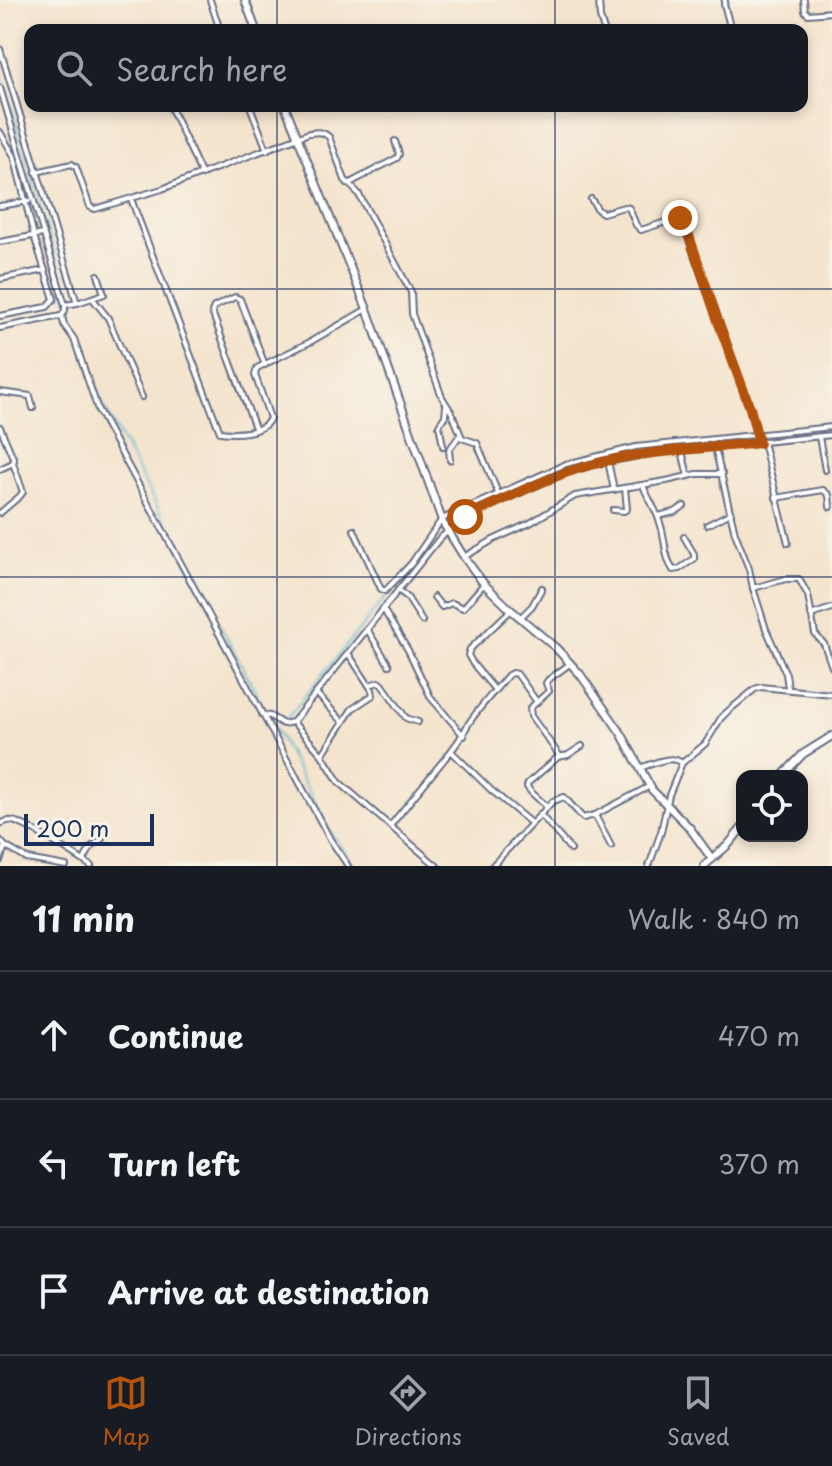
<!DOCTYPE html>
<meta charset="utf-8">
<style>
:root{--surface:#171b24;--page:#20242c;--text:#f1f3f6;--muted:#9ea1a6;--line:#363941;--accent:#b45309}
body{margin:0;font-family:"Playpen Sans",sans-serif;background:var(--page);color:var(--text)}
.controls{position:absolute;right:24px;bottom:24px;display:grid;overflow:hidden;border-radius:16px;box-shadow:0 4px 12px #0003}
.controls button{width:72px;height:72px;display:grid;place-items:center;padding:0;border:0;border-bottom:2px solid var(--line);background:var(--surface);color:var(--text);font:40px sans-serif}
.scale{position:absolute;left:24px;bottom:20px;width:130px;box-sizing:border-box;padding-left:8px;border:4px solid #1b2f5e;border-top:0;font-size:22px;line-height:28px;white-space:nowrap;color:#1b2f5e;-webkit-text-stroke:6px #f7f3e8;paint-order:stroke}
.stop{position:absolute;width:24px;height:24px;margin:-18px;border:6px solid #b45309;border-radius:50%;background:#fff}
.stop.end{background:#b45309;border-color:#fff;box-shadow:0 2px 8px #0008}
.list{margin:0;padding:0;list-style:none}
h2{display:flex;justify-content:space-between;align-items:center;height:104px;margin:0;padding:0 32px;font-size:34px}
h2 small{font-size:26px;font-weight:400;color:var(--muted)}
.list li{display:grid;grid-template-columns:52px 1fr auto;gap:24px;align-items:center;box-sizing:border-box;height:128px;padding:0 32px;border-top:2px solid var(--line)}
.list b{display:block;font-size:30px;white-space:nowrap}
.list em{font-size:26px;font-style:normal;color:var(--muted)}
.icon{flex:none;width:44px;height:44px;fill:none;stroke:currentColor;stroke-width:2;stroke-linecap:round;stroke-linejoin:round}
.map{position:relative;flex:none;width:832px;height:866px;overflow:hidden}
.search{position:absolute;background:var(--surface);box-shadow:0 4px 12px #0003;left:24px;right:24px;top:24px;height:88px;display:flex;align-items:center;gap:20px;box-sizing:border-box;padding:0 28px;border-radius:16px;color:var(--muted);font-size:30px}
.sheet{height:488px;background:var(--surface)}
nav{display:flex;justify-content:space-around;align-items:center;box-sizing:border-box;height:112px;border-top:2px solid var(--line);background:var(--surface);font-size:22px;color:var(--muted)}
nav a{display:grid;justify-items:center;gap:4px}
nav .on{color:var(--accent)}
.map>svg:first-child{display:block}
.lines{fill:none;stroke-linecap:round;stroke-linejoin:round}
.stream{stroke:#56b9d4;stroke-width:2}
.street-casing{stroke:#676e85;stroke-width:8}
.secondary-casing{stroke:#676e85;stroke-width:10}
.street{stroke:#fff;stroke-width:4}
.secondary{stroke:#fff;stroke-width:6}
.route{stroke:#b45309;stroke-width:10}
.grid{fill:none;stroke:#1b2f5e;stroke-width:2;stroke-opacity:0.55}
</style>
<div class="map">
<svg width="832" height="866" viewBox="0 0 832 866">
<rect width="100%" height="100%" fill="#f7f3e8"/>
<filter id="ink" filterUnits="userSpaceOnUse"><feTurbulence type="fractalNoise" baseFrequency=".0125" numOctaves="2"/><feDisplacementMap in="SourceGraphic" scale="16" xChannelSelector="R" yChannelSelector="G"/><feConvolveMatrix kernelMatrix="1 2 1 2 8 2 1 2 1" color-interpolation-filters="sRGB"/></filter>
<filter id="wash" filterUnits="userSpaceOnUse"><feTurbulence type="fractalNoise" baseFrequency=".006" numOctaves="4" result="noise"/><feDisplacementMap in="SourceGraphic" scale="32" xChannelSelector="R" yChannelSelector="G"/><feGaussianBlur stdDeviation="1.8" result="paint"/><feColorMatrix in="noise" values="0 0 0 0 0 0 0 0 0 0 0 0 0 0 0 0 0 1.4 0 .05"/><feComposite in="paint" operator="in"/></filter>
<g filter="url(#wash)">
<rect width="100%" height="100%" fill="#f4e4cd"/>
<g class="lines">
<!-- stream -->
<g class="stream">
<polyline points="0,68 73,318 101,401 266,712"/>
<polyline points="608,457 636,451 832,430"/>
<polyline points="563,467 604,458"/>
<polyline points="270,719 332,834 355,866"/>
<polyline points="285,721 451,517"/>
</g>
</g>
</g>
<g filter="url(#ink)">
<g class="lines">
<!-- street casing -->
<g class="street-casing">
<g id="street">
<polyline points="210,0 220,30"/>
<polyline points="599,0 600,17 604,30"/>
<polyline points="725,0 724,4 731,30"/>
<polyline points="804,0 805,11 808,14 832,12"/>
<polyline points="0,49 77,303 65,305"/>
<polyline points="0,88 65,305 65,310 62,316 64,325 74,339 98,410 330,839 348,866"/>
<polyline points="170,106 202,175"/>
<polyline points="250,106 267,150"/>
<polyline points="0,132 14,156 34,236 54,299 47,307 0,316"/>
<path d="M 36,172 L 72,164 L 76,167 L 90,207 L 95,209 L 162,189 L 309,133 C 317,132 323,131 329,137 L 345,180 L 358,193 L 411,292 L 412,314 L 442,397 L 452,413 L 462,438 L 477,443 L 498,493"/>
<polyline points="348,184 397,158 399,154 395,141"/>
<path d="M 131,199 L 220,432 C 235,434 264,434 270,418 L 255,375 L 257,368 L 310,342 L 367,309"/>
<polyline points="591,199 598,210 603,213 624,207 629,208 636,225 641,230 678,218 682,220 750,408 759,443"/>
<polyline points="0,206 29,201"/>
<polyline points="0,242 43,234"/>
<polyline points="0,279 45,270"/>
<polyline points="93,299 108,318 142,397"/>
<polyline points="77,303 104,294 98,275"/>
<polyline points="0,328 61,316"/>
<polyline points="0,392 30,396 33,408"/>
<polyline points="0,427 14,460 13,463 0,469"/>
<polyline points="255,428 212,312 214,307 235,297 240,299 265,365"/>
<polyline points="819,437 825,470"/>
<polyline points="763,442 788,543"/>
<polyline points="443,446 439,425 445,416 446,406"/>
<polyline points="715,448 735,533 749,569 753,588 786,579 799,579 808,595 815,634 824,644 832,667"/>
<polyline points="682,451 688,476"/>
<polyline points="450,460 449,450 460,435"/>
<polyline points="608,461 614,490"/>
<path d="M 643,485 C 647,497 655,507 659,520 C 666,536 663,555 673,570 L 679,569 L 694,559 L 694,554 L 684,537"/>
<polyline points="776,498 823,490 829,495 830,507"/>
<polyline points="613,510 624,511 627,509 625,488"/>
<polyline points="0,513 20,496 23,492 13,463"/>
<polyline points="658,516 675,512 684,506"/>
<polyline points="707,525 731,513"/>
<polyline points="354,530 381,589 385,591 411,564 442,519 566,464 636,447 832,427"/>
<polyline points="464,557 493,540 530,523 575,496 666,481 697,474 722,474"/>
<polyline points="753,588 766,629 786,674 788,688"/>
<polyline points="398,590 407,597 422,621"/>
<polyline points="434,597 442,607 452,603 463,608 484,584"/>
<polyline points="383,609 408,650 431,698 464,736"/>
<polyline points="811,615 832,608"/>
<polyline points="520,618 532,606 542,588"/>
<polyline points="367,629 389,665"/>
<polyline points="369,685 379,682 382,684 406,718 418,722"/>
<polyline points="495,690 473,664 468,655 470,649 511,610"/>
<polyline points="316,693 343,722"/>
<polyline points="537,702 530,708 531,716 559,755"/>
<polyline points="262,715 270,716 283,724 293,722 439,539 465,517 568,471 596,464 647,454 832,435"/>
<polyline points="293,722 322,755 339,782 390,826 451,751"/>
<polyline points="322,755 352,709 373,695 372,690 348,653"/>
<path d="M 640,768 C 653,764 670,754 682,763"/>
<polyline points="546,806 531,792 527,787 528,783 558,757 568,755 582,746"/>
<polyline points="540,814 571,850"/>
<path d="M 531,823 L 491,790 L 451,751 C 460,740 462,735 469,723 C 480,706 495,691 508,675 L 512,673 L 517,674 L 537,702 L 549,691 L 546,683 L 548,680 L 571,663"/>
<path d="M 0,824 C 5,822 7,820 12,821 C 26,823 78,857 91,866"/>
<polyline points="390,826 437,866"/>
<polyline points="0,840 5,846 0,861"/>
<polyline points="5,846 27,859 66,866"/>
<polyline points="611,846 595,815 650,786"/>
<polyline points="84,860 91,847 102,839"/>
<polyline points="492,866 553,801 564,797 583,818 595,815"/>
<polyline points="649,866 661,832 669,795 682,763 705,744 721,718 727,712 755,689 761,687 832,694"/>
</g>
</g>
<!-- secondary casing -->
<g class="secondary-casing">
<g id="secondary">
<polyline points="245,0 256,30"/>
<polyline points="285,106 367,309 443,523 464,557 484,584 511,610 556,648 580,674 621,733 652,790 689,827 712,859"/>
<polyline points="782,776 803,754 832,736"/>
<polyline points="704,866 728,845 742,828"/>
</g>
</g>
<!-- street -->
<use href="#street" class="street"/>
<!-- secondary -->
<use href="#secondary" class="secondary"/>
</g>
</g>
<g class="lines" filter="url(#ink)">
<!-- route -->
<path class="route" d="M 465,517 C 499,502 533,484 568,472 C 629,450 695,450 759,443 L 750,408 L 718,321 L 688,233 L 680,218"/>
</g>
<!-- grid -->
<path class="grid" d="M 277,0 L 277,30M 555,0 L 555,30M 277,106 L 277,866M 555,106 L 555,866M 0,289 L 832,289M 0,577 L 832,577"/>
</svg>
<div class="controls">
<button><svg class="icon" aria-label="locate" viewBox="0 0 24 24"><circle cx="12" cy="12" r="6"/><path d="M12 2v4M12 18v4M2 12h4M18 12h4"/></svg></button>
</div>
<div class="scale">200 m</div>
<div class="stop" style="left:465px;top:517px"></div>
<div class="stop end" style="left:680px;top:218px"></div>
<div class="search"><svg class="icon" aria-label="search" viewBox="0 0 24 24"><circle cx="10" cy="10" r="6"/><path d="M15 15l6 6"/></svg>Search here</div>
</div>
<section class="sheet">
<h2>11 min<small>Walk · 840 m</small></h2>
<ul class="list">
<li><svg class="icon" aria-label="ahead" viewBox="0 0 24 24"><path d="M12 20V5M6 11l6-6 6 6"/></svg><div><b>Continue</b></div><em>470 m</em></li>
<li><svg class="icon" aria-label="left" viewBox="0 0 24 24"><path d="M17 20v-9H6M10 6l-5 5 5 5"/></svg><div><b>Turn left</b></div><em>370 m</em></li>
<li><svg class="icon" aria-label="arrive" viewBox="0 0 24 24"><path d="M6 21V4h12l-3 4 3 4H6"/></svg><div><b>Arrive at destination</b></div></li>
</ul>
</section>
<nav>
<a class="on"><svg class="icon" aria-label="map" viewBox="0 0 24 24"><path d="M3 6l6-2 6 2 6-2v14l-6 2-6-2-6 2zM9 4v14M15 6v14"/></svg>Map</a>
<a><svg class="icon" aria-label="directions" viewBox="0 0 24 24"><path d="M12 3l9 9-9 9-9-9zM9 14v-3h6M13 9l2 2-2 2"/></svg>Directions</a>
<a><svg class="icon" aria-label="saved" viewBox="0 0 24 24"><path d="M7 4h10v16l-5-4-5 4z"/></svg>Saved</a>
</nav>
